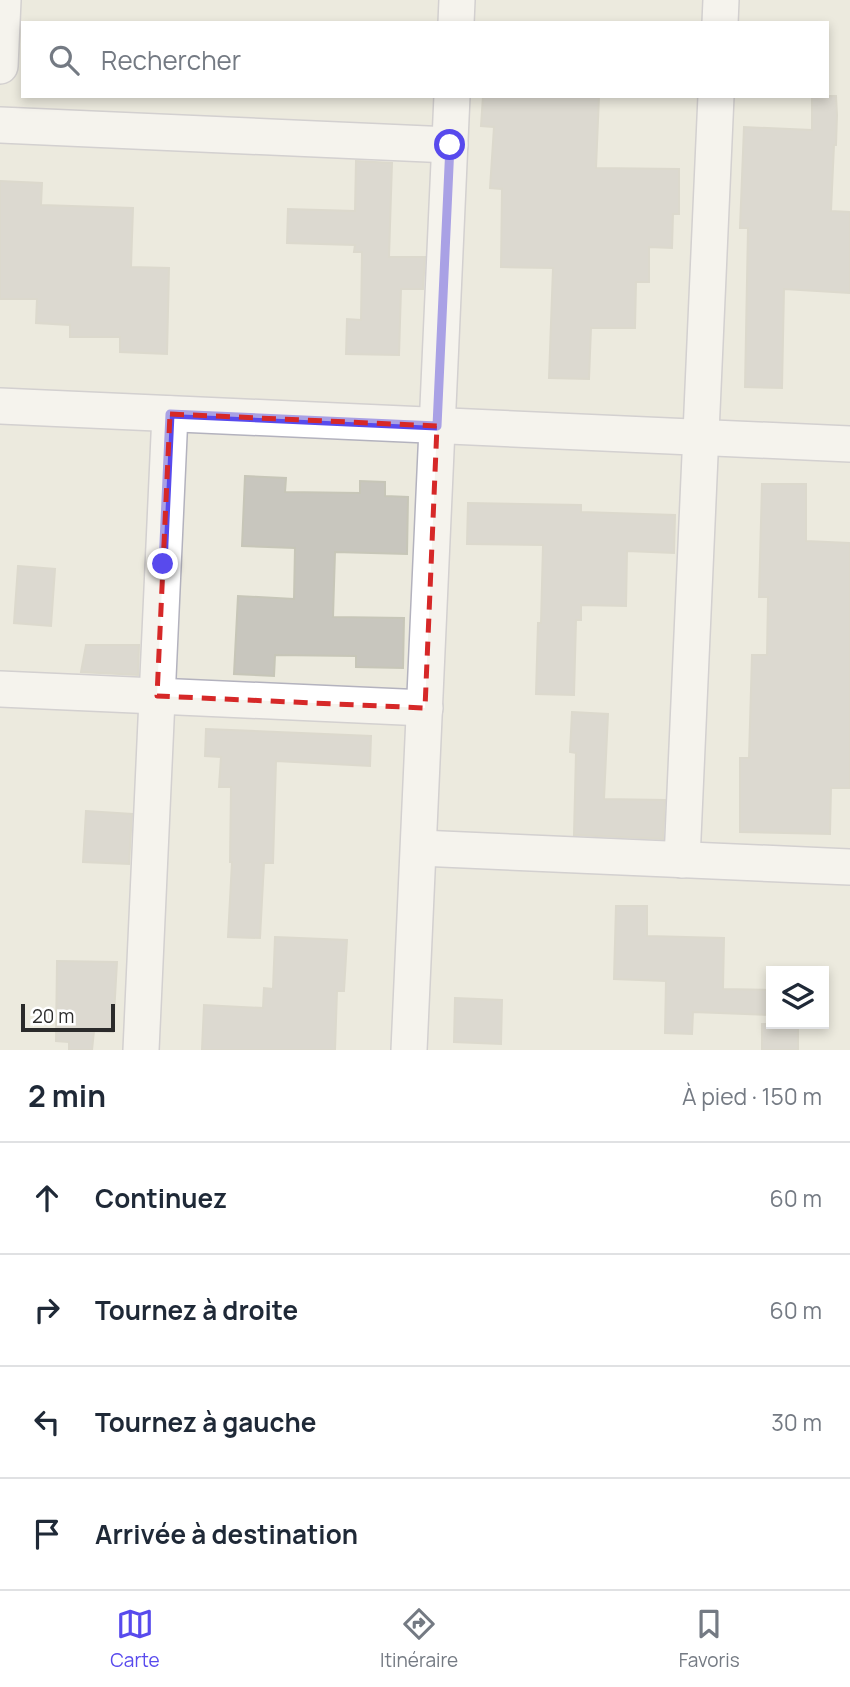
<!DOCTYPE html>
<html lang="fr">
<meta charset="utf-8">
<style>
:root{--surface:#fff;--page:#f2f2f3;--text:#1f2937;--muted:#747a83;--line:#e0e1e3;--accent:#584aed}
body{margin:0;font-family:Manrope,sans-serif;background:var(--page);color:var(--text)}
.controls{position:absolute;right:21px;bottom:21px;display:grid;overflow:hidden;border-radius:0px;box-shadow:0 4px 10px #0003}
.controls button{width:63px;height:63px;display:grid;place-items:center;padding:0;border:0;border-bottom:2px solid var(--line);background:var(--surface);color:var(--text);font:35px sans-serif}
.scale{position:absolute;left:21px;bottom:18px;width:94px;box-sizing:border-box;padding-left:7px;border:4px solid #2b2b2b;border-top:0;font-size:19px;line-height:24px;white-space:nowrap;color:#2b2b2b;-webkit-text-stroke:5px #fff;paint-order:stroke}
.stop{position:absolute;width:21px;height:21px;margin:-16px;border:5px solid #584aed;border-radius:50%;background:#fff}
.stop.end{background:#584aed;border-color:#fff;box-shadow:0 2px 7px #0008}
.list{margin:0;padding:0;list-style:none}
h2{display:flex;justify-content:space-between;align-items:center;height:91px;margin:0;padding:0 28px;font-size:30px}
h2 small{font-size:23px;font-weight:400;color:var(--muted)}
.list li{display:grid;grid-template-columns:46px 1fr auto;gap:21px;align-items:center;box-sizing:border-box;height:112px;padding:0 28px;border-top:2px solid var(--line)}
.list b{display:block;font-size:26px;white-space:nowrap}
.list em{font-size:23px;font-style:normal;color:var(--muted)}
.icon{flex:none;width:38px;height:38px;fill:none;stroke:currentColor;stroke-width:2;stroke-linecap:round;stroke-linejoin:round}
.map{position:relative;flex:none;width:850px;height:1050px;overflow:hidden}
.search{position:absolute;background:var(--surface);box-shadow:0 4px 10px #0003;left:21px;right:21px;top:21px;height:77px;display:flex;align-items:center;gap:18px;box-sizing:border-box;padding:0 24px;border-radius:0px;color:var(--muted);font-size:26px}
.sheet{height:539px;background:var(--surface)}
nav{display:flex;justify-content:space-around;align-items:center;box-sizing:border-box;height:98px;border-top:2px solid var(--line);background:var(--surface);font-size:19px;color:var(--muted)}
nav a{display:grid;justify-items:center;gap:4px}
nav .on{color:var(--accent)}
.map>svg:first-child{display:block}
.building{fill:#c8c6be;stroke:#c7c6b8;stroke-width:2}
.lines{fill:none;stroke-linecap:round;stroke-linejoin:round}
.minor-casing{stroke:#b3b2be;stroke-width:38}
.minor{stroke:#fff;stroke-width:35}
.route{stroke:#584aed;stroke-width:9}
.marked{fill:none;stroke:#d62828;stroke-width:5;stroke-dasharray:14 9;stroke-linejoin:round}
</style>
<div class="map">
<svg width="850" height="1050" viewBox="0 0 850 1050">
<rect width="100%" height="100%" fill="#eceade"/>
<!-- building -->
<g class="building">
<polygon points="483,96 599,96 596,168 679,169 679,214 673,214 672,248 649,247 649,282 636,282 635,328 591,328 589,379 549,378 553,268 501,267 502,189 490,188 494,127 481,126"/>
<polygon points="812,96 836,96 837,115 836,145 834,145 831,211 850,212 850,293 784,289 782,388 745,387 748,228 740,228 744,127 812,130"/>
<polygon points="356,161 392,163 389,257 425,257 423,289 401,289 399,355 346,354 347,319 361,320 362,252 354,252 355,245 287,243 288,209 355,211"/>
<polygon points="0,181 42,183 41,205 133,208 131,267 169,268 167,354 120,352 120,337 70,337 70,325 36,323 37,299 0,299"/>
<polygon points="245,476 286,478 285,492 360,493 360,481 385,482 385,496 408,497 407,554 335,552 333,617 404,618 403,668 356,667 356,656 275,655 274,676 234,674 238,596 294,599 295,548 242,546"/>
<polygon points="762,484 806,484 806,541 850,543 850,788 831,788 830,834 740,832 740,758 749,758 752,655 767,655 768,597 759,597"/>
<polygon points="468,503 581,505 581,512 675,515 674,553 627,551 626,606 581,605 581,620 576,620 574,695 536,694 538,623 541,623 543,545 467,544"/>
<polygon points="18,566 55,569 51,626 14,623"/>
<polygon points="86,645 139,645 138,675 81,672"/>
<polygon points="572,712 608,714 604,799 665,800 663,839 574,835 576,753 570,752"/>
<polygon points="206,729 371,736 370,766 276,761 273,863 264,863 260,938 228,937 232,862 230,862 231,787 219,787 221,757 205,756"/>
<polygon points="86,811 132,814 129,864 83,862"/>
<polygon points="616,906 647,906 647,936 724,938 723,989 771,990 771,1015 693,1012 692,1034 665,1033 666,981 614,979"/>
<polygon points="275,937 347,940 344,991 337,991 335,1050 202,1050 204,1005 263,1008 264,988 273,989"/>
<polygon points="57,961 117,962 113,1032 94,1031 92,1050 69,1050 69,1042 56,1041"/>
<polygon points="455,998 502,1000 501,1044 454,1042"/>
<rect x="762" y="1024" width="36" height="26"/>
</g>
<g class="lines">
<!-- minor casing -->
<g class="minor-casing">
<g id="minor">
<polyline points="456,23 457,0"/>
<polyline points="720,23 721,0"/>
<polyline points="0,66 3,0"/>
<polyline points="0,125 450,145"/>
<polyline points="0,406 850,444"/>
<polyline points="0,689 425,708"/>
<polyline points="419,848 850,867"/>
<polyline points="682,860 716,96"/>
<polyline points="141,1050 170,414"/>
<polyline points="409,1050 452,96"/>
</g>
</g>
<!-- minor -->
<use href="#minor" class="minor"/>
</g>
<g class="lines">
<!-- route -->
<polyline class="route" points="163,564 170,414 437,426 450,145"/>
</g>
<!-- marked area -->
<path d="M0 0H850V1050H0ZM 170,414 L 437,426 L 425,708 L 157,696 Z" fill="#eceade" fill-opacity=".55" fill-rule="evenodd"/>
<path class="marked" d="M 170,414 L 437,426 L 425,708 L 157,696 Z"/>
</svg>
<div class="controls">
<button><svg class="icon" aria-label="layers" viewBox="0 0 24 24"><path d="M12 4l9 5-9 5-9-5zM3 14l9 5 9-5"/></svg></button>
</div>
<div class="scale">20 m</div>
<div class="stop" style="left:450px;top:145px"></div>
<div class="stop end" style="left:163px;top:564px"></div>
<div class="search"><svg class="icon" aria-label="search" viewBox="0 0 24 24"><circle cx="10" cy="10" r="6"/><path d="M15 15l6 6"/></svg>Rechercher</div>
</div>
<section class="sheet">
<h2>2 min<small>À pied · 150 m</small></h2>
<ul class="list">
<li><svg class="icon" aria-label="ahead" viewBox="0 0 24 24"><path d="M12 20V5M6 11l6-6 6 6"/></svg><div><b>Continuez</b></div><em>60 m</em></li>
<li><svg class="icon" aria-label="right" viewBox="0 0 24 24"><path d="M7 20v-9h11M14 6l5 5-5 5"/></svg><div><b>Tournez à droite</b></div><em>60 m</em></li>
<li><svg class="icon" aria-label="left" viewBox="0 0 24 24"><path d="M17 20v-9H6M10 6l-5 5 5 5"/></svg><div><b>Tournez à gauche</b></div><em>30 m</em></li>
<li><svg class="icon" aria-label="arrive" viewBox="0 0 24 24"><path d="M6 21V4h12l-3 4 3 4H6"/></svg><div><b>Arrivée à destination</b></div></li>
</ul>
</section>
<nav>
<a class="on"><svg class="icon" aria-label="map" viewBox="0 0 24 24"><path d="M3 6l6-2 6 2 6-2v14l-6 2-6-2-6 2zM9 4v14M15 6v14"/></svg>Carte</a>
<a><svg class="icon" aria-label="directions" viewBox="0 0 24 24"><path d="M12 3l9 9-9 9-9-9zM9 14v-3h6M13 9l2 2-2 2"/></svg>Itinéraire</a>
<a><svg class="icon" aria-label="saved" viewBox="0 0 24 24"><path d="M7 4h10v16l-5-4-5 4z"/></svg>Favoris</a>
</nav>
